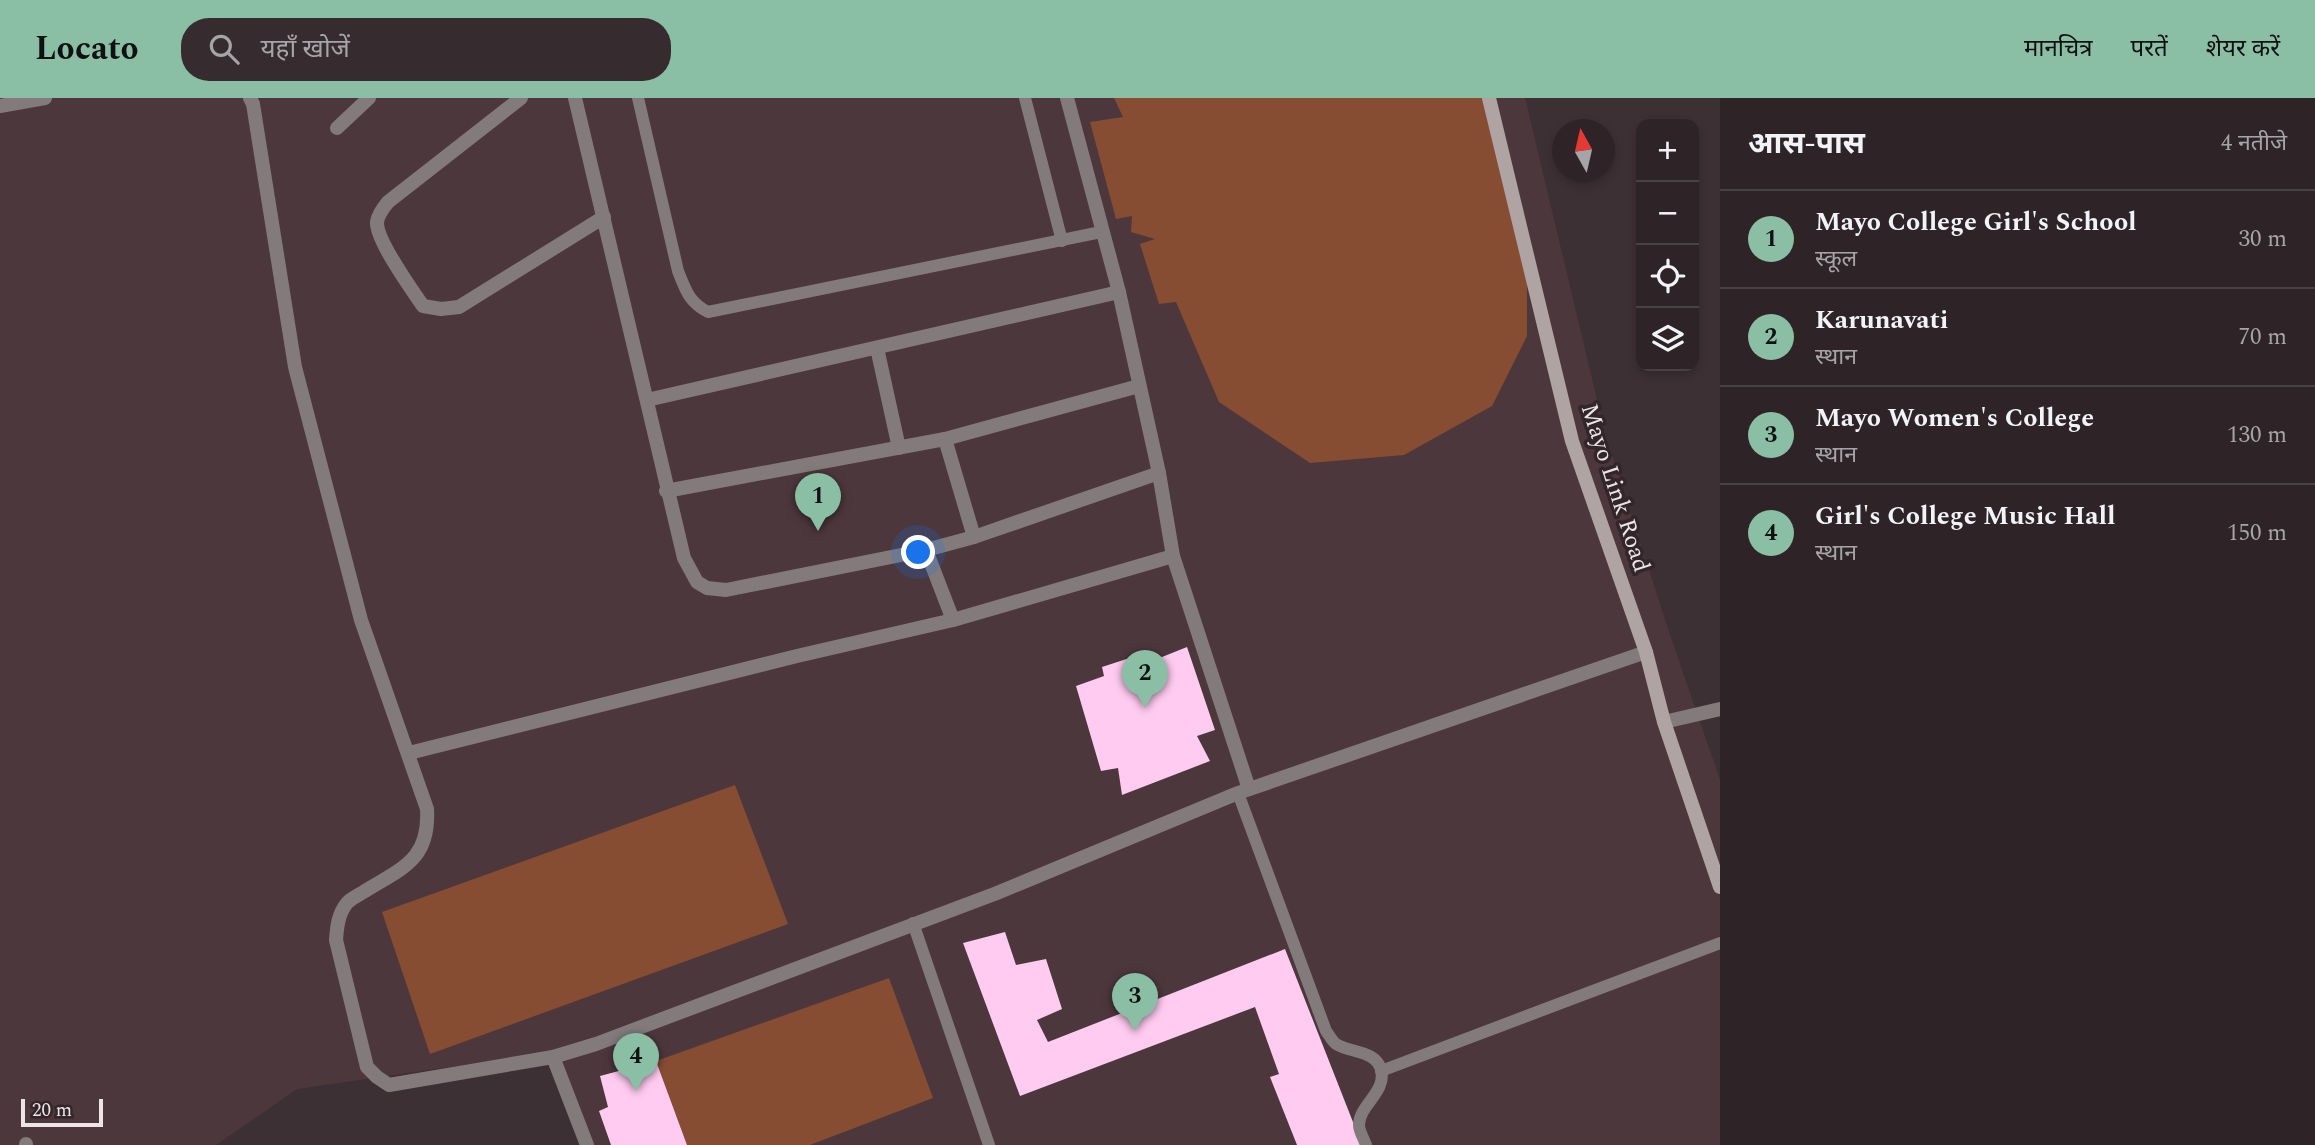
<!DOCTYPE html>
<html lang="hi">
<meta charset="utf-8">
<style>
:root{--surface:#2e2427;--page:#362c2f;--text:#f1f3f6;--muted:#a7a4a7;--line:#494144;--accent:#8abfa5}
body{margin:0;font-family:Spectral,"Noto Sans Devanagari",serif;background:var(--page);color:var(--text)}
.controls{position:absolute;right:21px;top:21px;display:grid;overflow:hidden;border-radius:14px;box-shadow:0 4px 10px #0003}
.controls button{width:63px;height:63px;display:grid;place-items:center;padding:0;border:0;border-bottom:2px solid var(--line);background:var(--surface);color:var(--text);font:35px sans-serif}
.compass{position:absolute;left:1552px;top:21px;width:63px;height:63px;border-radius:50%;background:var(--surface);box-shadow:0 4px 10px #0003;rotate:352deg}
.scale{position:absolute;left:21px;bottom:18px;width:82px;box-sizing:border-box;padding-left:7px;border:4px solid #ede4e6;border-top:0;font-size:19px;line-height:24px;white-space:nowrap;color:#ede4e6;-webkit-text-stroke:5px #33262a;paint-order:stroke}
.you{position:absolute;left:919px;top:455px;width:24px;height:24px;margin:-18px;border:5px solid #fff;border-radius:50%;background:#1a73e8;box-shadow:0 0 0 10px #1a73e833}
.badge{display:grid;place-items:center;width:46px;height:46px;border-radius:50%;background:var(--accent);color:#111;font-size:23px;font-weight:700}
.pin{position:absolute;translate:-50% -58px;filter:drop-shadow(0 2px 4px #0008)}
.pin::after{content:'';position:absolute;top:37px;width:24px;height:21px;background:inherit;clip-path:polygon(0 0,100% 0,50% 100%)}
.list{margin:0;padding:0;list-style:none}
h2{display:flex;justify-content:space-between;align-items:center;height:91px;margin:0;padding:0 28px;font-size:30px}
h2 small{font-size:23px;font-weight:400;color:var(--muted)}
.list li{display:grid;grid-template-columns:46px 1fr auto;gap:21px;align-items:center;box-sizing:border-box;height:98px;padding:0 28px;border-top:2px solid var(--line)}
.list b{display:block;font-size:26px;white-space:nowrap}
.list p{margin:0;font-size:23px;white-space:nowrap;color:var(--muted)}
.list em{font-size:23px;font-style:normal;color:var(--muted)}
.icon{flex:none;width:38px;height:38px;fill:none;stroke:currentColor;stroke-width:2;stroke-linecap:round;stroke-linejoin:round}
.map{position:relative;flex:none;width:1720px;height:1047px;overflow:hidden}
header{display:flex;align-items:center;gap:42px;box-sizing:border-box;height:98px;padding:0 35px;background:var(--accent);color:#111}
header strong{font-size:33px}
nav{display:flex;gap:38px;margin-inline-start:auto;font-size:24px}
.search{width:490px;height:63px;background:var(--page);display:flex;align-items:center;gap:18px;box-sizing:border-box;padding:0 24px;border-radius:28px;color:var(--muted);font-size:26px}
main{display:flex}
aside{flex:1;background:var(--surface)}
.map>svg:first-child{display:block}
.built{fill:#4c373d}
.green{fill:#864d33}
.building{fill:#ffcbf0}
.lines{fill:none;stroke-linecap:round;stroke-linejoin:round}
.lane{stroke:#837b7b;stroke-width:12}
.street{stroke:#837b7b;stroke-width:14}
.secondary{stroke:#afa3a3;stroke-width:14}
.labels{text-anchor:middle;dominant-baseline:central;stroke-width:7;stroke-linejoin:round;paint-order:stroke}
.street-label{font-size:24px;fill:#ede4e6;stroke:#33262a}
</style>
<header>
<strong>Locato</strong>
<div class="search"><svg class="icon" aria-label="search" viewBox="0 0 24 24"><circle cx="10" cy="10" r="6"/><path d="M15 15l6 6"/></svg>यहाँ खोजें</div>
<nav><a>मानचित्र</a><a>परतें</a><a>शेयर करें</a></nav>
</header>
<main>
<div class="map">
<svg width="1720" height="1047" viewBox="0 0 1720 1047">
<rect width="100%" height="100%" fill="#3d3034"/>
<!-- built -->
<polygon class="built" points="0,0 1525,0 1605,335 1668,531 1720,682 1720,1047 591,1047 554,954 297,991 216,1047 0,1047"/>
<!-- green -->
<g class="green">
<polygon points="1114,0 1488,0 1527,183 1527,238 1492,308 1404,357 1310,365 1219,304 1176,204 1159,206 1140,146 1155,141 1131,134 1132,118 1116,121 1090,24 1123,19"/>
<polygon points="735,687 788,826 430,956 382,814"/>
<polygon points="889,880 933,1000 810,1047 687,1047 656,963"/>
</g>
<!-- building -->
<g class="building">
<polygon points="1187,549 1215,632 1197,638 1210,663 1122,697 1118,670 1101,673 1076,588 1104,578 1102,569 1148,554 1157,561"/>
<polygon points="1005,834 1016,867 1046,861 1062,911 1037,922 1048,944 1285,851 1362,1047 1297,1047 1270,979 1279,976 1255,909 1020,998 963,845"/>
<polygon points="656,963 687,1047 611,1047 599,1013 608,1009 600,978"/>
</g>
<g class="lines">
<!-- lane -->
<g class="lane">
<path d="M 638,0 L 678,173 C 686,193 689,204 708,214 L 1101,134"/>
<polyline points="1025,0 1062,143"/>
<path d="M 1238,695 L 1326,933 C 1329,937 1332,943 1336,946 C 1350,955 1376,952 1381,972 C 1387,994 1359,1007 1359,1027 C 1359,1033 1364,1041 1366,1047"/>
<polyline points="913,825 989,1047"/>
<polyline points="1381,973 1720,845"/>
</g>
<!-- street -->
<g class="street">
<path d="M 250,0 L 253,6 L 295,269 L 361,522 L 427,711 C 430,762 402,770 365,793 C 359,797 351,800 347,805 C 338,816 337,829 336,842 L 367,969 L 377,979 L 389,987 L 553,959 L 596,946 L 997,795 L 1238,695 L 1646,554"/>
<path d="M 521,0 L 388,104 C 383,110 378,117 377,124 C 376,142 412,192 423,208 L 441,211 L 459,209 L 604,119"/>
<polyline points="575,0 684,460 697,484 707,490 726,492 926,452 974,439 1159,375"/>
<polyline points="0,8 45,0"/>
<polyline points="337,30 369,0"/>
<polyline points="877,250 899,350"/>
<polyline points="647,302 1119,194"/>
<polyline points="945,341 974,439"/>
<polyline points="666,393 945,341 1139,288"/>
<polyline points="926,452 953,522"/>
<polyline points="1173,458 1249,691"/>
<polyline points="1664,624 1720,611"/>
<polyline points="409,655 797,558 953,522 1173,458 1159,375 1119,194 1067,0"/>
<polyline points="553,959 587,1047"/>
<polyline points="26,1047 26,1046"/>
</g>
<!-- secondary -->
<polyline class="secondary" points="1489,0 1572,343 1646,554 1664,624 1720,789"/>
</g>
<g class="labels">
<!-- street labels -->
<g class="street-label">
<text transform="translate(1615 390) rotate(72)">Mayo Link Road</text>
</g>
</g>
</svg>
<div class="controls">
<button>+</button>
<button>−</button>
<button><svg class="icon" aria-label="locate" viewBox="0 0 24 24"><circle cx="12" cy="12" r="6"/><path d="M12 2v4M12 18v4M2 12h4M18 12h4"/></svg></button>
<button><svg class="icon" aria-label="layers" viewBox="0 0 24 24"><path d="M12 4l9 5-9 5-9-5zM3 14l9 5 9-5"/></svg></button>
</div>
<svg class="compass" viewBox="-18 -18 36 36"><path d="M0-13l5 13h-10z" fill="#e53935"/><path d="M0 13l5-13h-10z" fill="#a7a4a7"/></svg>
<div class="scale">20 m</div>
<div class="you"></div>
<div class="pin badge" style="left:818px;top:433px">1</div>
<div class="pin badge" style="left:1145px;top:610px">2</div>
<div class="pin badge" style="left:1135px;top:933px">3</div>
<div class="pin badge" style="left:636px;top:993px">4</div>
</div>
<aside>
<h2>आस-पास<small>4 नतीजे</small></h2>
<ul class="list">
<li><span class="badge">1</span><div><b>Mayo College Girl's School</b><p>स्कूल</p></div><em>30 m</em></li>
<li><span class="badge">2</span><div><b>Karunavati</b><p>स्थान</p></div><em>70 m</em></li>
<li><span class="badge">3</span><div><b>Mayo Women's College</b><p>स्थान</p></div><em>130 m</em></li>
<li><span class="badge">4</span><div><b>Girl's College Music Hall</b><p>स्थान</p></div><em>150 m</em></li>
</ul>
</aside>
</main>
